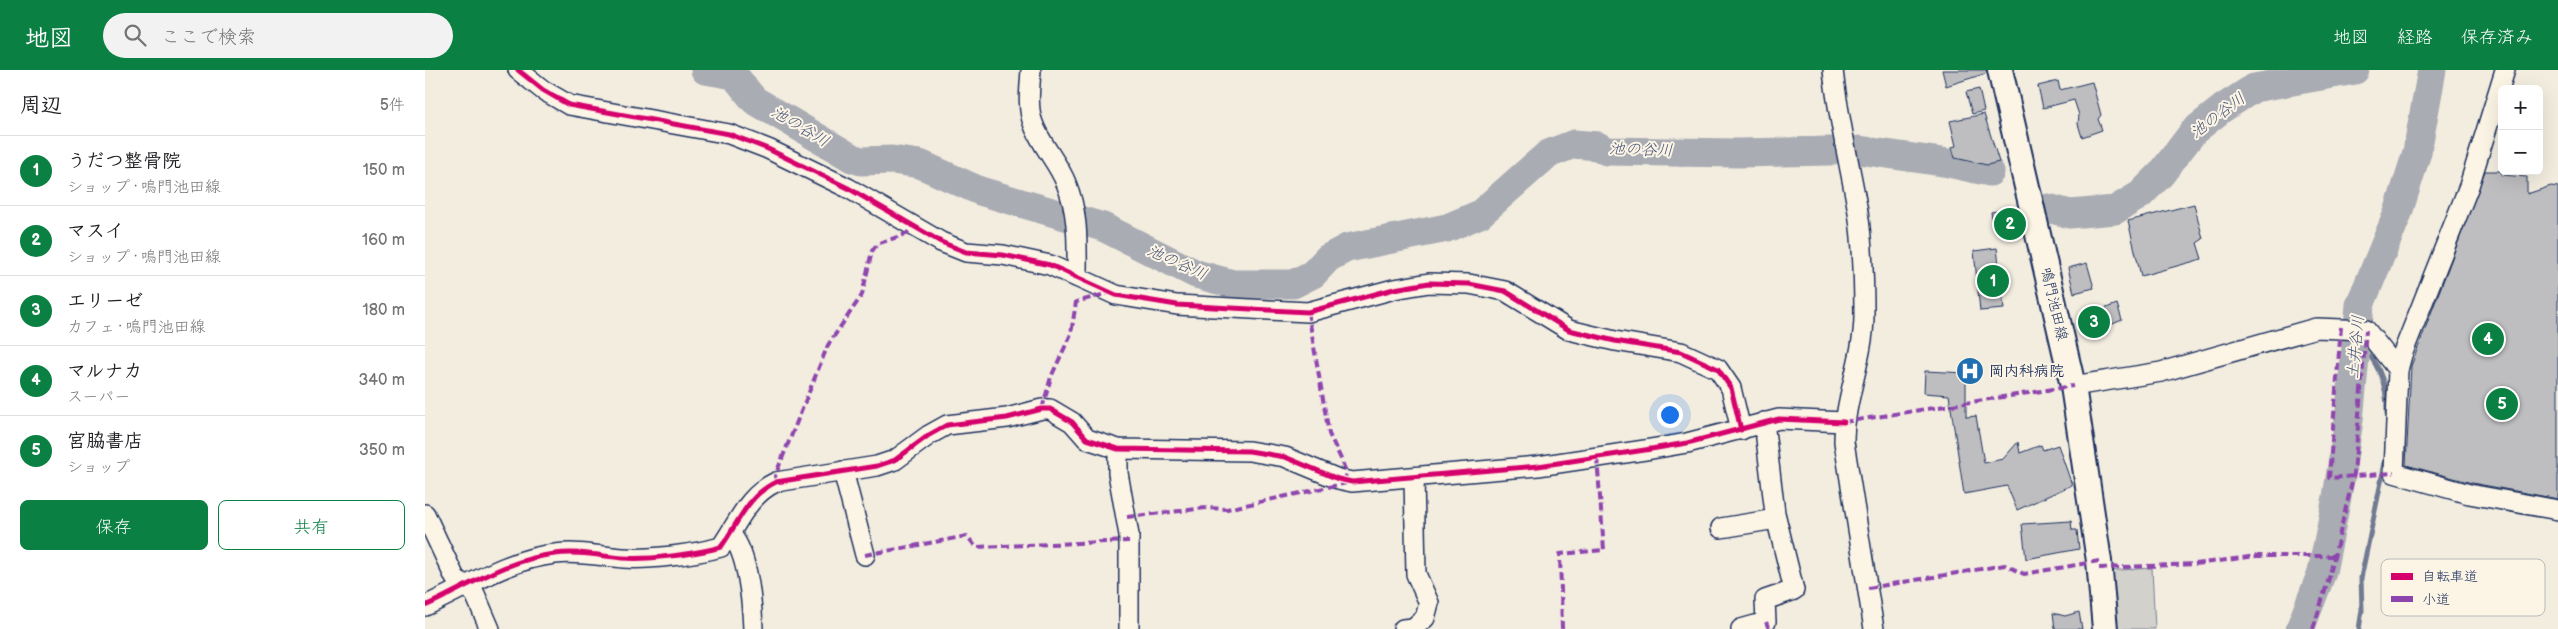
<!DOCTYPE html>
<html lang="ja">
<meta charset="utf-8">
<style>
:root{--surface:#fff;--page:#f2f2f2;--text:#202124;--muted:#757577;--line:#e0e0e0;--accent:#0b8043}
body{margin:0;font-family:"Balsamiq Sans","Klee One",sans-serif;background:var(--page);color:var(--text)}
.controls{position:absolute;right:15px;top:15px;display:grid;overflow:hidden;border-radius:8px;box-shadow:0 5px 20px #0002}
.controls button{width:45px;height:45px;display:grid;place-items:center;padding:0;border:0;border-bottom:1px solid var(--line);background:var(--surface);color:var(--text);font:25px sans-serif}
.you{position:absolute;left:1244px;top:344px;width:18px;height:18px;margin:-12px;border:4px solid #fff;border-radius:50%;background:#1a73e8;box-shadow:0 0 0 8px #1a73e833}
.badge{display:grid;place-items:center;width:32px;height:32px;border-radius:50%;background:var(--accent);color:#fff;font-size:16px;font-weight:700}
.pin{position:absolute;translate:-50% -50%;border:2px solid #fff;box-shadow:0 1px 5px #0006}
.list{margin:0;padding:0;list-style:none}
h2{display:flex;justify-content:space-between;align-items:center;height:65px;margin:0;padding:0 20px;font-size:21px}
h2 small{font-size:16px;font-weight:400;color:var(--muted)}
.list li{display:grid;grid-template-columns:32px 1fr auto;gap:15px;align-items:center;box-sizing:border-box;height:70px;padding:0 20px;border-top:1px solid var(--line)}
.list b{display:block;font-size:19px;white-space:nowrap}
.list p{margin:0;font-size:16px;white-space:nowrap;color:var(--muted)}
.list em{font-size:16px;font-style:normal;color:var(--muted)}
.actions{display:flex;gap:10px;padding:15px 20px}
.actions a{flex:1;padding:11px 0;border:1px solid var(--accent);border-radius:8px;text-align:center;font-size:18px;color:var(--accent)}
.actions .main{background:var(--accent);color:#fff}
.icon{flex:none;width:28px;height:28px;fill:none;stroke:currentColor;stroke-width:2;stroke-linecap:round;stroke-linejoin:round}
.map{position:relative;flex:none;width:2133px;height:559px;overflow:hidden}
header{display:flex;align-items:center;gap:30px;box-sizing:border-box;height:70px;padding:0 25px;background:var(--accent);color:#fff}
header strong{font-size:24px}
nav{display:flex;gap:28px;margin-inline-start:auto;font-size:18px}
.search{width:350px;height:45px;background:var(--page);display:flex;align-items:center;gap:12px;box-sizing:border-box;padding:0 18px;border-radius:28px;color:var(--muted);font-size:19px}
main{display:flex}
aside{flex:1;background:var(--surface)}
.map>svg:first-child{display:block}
.green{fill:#d3d1cc;stroke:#778095}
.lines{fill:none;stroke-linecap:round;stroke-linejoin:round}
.stream{stroke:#707a91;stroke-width:5}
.river{stroke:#a9acb3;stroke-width:29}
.building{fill:#bebec0;stroke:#1b2f5e}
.minor-casing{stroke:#1b2f5e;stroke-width:22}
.major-casing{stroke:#1b2f5e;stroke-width:28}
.minor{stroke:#fcf5e5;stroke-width:19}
.major{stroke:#fcf5e5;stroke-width:24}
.quiet{stroke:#8e44ad;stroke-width:4;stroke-dasharray:8 4;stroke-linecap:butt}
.cycleway-casing{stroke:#fcf5e5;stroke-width:8}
.cycleway{stroke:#d6006c;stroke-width:5}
.labels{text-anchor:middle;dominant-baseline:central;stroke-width:4;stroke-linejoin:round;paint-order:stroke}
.street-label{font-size:15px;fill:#1b2f5e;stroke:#fcf5e5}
.poi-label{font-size:15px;font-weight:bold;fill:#1b2f5e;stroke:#fcf5e5;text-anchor:start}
.water-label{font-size:16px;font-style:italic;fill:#465478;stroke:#fcf5e5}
.key{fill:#fcf5e5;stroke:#b8babc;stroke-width:1}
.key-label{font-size:14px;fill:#1b2f5e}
</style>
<header>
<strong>地図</strong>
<div class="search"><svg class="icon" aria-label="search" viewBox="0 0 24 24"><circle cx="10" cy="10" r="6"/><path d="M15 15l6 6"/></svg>ここで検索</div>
<nav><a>地図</a><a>経路</a><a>保存済み</a></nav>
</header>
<main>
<aside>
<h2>周辺<small>5件</small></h2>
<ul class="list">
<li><span class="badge">1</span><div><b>うだつ整骨院</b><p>ショップ · 鳴門池田線</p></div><em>150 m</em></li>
<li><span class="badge">2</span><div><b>マスイ</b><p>ショップ · 鳴門池田線</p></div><em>160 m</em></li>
<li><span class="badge">3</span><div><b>エリーゼ</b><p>カフェ · 鳴門池田線</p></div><em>180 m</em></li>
<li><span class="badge">4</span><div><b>マルナカ</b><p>スーパー</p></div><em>340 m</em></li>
<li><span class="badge">5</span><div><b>宮脇書店</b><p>ショップ</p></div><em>350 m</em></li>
</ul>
<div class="actions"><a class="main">保存</a><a>共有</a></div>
</aside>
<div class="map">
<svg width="2133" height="559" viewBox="0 0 2133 559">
<rect width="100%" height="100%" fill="#f3ede0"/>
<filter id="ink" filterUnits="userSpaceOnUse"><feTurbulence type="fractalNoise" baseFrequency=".02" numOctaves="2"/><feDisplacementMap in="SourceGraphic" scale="10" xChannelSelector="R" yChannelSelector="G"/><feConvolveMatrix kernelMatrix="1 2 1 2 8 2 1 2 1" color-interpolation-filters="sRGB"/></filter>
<g filter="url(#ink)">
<!-- green -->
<polygon class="green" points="1727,498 1730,559 1686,559 1680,501"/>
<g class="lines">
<!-- stream -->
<g class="stream">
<path d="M 1930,266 C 1951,291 1963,310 1962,344"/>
<polyline points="1934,559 1937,540 1936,508 1961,388"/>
</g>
<!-- river -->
<g class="river">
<polyline points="280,0 309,5 329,30 427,88 436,91 467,90 495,94 555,121 678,157 771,204 808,214 868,214 888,204 903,188 922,178 1022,158 1055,144 1123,84 1149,74 1173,76 1181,81 1313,83 1405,81"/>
<polyline points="1434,80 1524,93 1565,102"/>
<polyline points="1623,138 1645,144 1690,140 1715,125 1736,104 1769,61 1798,38 1829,18 1930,0"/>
<polyline points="1875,559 1897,502 1912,427 1924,350 1935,235 1973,143 1992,82 2007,0"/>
</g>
</g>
<!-- building -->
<g class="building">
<polygon points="1517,0 1562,0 1562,3 1521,16"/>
<polygon points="1633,11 1635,20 1667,12 1676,45 1673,49 1677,60 1657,67 1653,54 1654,45 1649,30 1618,38 1613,16"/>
<polygon points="1554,19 1559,41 1547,44 1541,22"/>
<polygon points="1559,44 1574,92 1562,95 1530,88 1527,77 1531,76 1525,51"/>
<polygon points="2060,101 2076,101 2076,105 2102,107 2102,124 2126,116 2133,117 2133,429 2047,413 1981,395 1986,296"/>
<polygon points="1769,134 1778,169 1772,173 1777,189 1716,206 1703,151"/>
<polygon points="1586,139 1589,157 1569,160 1566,142"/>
<polygon points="1572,178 1579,239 1555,241 1549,181"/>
<polygon points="1662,193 1669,218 1649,223 1643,198"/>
<polygon points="1692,234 1697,250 1662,265 1657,247"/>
<polygon points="1500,301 1541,303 1541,347 1551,346 1559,393 1578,389 1593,372 1595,383 1616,375 1618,380 1633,375 1647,415 1592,440 1582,416 1539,424 1524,325 1499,323"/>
<polygon points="1646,451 1647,460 1652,460 1654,479 1601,489 1597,454"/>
<polygon points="1654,542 1657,559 1630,559 1628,543 1640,546"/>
</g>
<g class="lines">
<!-- minor casing -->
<g class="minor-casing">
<g id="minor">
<polyline points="93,0 118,20 144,35 304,64 343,79 423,118 516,172 541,182 578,185 625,195 691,225 752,235 883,242 969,219 1004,213 1044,214 1080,221 1144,260 1190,271 1256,282 1293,299 1306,318 1316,360"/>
<path d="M 606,0 C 605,17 602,37 608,53 C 615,74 633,92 641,113 C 654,144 652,174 652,207"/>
<path d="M 1408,0 C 1413,48 1425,95 1433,142 C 1438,175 1439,212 1439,245 C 1439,288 1419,329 1419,372 L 1449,559"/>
<polyline points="2080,0 2044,116 1977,285 1973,300 1969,403 2044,424 2133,440"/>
<polyline points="1648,316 1736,302 1891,258 1941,260 1973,300"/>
<polyline points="693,379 693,403 704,465 704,559"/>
<polyline points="418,401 440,485"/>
<polyline points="0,444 30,508 50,524 65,559"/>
<polyline points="1296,458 1351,449"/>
<path d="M 305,464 C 323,481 327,534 328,559"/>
<path d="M 0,536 C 42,517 83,489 130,484 C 153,481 175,486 198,488 C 224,490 271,484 296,477 C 313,453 323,425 351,412 L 452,396 L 470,390 L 504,365 L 522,355 L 582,348 L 617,339 L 625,339 L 647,352 L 662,369 L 693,379 L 824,381 L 860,387 L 913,409 L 927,412 L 1113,396 L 1220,380 L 1262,373 L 1354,349 L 1419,352"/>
<polyline points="978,559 988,558 1000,548 1004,533 991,504 989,408"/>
<polyline points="1316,559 1341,552 1340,530 1369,520 1350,443 1339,352"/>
</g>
</g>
<!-- major casing -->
<g class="major-casing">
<polyline id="major" points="1575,0 1648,316 1674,491 1680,559"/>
</g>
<!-- minor -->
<use href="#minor" class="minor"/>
<!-- major -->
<use href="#major" class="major"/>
<!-- quiet -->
<g class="quiet">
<polyline points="883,242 904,364 916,389 921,402 920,410"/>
<polyline points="1916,257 1904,408 1969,403"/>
<polyline points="617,339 626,307 646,264 651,232 684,223"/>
<polyline points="1419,352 1648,316"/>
<polyline points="351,412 350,406 403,275 437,225 447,181 452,174 481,164 489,156"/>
<polyline points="702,447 781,438 802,439 922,413"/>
<polyline points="440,485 542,466 551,477 704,471"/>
<polyline points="1674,498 1770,494 1832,486 1910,486"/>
<polyline points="1443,518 1580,495 1599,504 1674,491"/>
<polyline points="1341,552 1344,559"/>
<polyline points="1137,559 1135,484 1179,480 1172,387"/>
<polyline points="1888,559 1904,508 1929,404 1941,260"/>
</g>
<!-- cycleway casing -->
<g class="cycleway-casing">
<g id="cycleway">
<polyline points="93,0 118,20 144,35 304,64 343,79 423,118 516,172 541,182 578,185 625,195 691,225 752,235 883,242 969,219 1004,213 1044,214 1080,221 1144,260 1190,271 1256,282 1293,299 1306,318 1316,360"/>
<path d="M 0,536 C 42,517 83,489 130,484 C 153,481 175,486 198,488 C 224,490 271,484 296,477 C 313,453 323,425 351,412 L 452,396 L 470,390 L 504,365 L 522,355 L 582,348 L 617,339 L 625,339 L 647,352 L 662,369 L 693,379 L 824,381 L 860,387 L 913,409 L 927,412 L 1113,396 L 1220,380 L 1262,373 L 1354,349 L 1419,352"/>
</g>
</g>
<!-- cycleway -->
<use href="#cycleway" class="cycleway"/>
</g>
</g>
<!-- icons -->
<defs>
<g id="hospital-disc" transform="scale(1.4375)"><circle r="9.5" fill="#1f6fb2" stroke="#fcf5e5"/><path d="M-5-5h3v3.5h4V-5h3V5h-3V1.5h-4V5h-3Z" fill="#fff"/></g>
</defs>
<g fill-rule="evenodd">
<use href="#hospital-disc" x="1545" y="301"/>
</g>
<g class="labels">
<!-- street labels -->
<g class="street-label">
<text transform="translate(1629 234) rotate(77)">鳴門池田線</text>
</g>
<!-- poi labels -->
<g class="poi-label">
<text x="1564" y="301">岡内科病院</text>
</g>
<!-- water labels -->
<g class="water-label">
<text transform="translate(1793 46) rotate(-37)">池の谷川</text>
<text transform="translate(375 57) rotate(31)">池の谷川</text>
<text transform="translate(1216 80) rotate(2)">池の谷川</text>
<text transform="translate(752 193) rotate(24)">池の谷川</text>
<text transform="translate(1931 277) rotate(-85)">土井谷川</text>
</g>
</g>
<!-- legend -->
<rect x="1956" y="489" width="164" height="57" rx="8" class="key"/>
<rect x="1966" y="503" width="22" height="7" fill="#d6006c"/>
<rect x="1966" y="526" width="22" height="6" fill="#8e44ad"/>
<g class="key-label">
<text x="1997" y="511">自転車道</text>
<text x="1997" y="534">小道</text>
</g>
</svg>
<div class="controls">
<button>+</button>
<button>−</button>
</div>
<div class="you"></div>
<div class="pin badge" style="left:1568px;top:211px">1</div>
<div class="pin badge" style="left:1585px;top:154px">2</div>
<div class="pin badge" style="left:1669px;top:252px">3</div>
<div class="pin badge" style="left:2063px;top:269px">4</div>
<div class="pin badge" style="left:2077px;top:334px">5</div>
</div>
</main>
